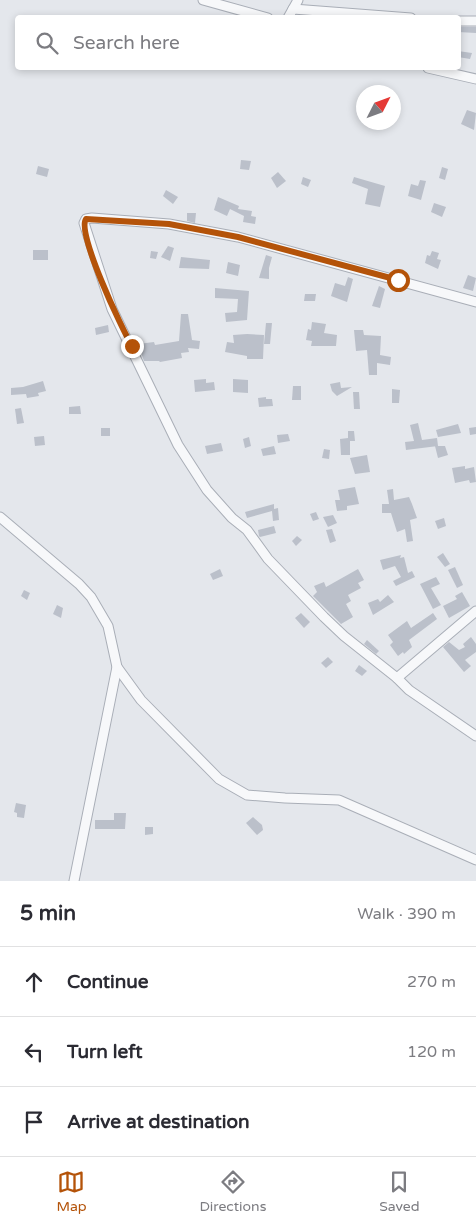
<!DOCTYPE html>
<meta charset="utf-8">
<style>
:root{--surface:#fff;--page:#f7f7f7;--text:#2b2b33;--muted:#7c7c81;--line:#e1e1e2;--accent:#b45309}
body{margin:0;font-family:"Varela Round",sans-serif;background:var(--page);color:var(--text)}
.compass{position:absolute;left:356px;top:85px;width:45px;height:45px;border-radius:50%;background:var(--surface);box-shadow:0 2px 8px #0003;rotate:48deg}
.stop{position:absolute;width:15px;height:15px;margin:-11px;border:4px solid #b45309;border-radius:50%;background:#fff}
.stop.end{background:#b45309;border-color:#fff;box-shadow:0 1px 5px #0008}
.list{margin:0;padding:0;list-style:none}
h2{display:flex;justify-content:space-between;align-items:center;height:65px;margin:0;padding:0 20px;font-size:21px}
h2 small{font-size:16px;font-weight:400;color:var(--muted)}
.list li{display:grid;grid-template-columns:32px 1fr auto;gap:15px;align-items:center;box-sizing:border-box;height:70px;padding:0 20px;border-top:1px solid var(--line)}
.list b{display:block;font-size:19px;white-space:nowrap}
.list em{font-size:16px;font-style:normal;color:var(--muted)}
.icon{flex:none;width:28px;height:28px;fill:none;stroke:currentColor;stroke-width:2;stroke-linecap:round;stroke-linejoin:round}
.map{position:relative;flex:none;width:476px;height:881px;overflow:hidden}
.search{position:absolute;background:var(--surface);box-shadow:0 2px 8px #0003;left:15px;right:15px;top:15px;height:55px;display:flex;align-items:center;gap:12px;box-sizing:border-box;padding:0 18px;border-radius:5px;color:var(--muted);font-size:19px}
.sheet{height:275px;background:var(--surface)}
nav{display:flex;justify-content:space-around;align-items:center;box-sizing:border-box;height:70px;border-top:1px solid var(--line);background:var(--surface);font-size:14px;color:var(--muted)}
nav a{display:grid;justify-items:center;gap:2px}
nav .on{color:var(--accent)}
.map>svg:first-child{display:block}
.building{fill:#bbc0ca}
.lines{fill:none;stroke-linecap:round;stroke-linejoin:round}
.minor-casing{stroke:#a9aeb7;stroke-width:11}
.minor{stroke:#f7f8fa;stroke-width:9}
.route{stroke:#b45309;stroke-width:6}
</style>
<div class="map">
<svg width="476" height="881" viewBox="0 0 476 881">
<rect width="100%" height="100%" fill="#e4e7ec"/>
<!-- building -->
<g class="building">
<polygon points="458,27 476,27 476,33 458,32"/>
<polygon points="458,51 472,53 470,59 458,57"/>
<polygon points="467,110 476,113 474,130 461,124"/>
<polygon points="241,160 251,161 249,170 240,169"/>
<polygon points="38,166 49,169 47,177 36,174"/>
<polygon points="442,167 448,169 445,180 439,178"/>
<polygon points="278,172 286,181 277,188 271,178"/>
<polygon points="303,177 311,180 308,187 301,184"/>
<polygon points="354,177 385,186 380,207 365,204 368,189 352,183"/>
<polygon points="420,180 426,181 421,200 408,196 411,184 418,186"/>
<polygon points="166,190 178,197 173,204 163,196"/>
<polygon points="218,197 239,206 238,209 252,211 251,216 256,217 255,224 243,222 244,216 230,209 227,216 214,210"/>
<polygon points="434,203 446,207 442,217 431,212"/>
<polygon points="187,213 196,213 195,223 187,221"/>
<polygon points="168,246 174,248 170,261 161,257"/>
<rect x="33" y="250" width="15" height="10"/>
<polygon points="151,251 158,252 156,259 150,258"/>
<polygon points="432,251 439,253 437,259 441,260 438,269 425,263 427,255 430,256"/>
<polygon points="266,255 272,257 269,268 269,279 259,278"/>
<polygon points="181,257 210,260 209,269 179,268"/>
<polygon points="228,262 240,265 238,276 226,273"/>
<polygon points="468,275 476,278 473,291 463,288"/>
<polygon points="348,277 353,279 347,302 331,296 335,283 345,286"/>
<polygon points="379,286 385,289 380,308 372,306"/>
<polygon points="215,288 249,291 247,320 226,322 225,313 237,312 238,299 215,298"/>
<polygon points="305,294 316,294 315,301 304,301"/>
<polygon points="181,314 188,314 192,340 200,341 199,349 188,348 189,352 181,353 182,358 160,362 159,361 144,361 138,344 154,342 155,345 179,341"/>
<polygon points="312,322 326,324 324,333 337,335 336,346 311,346 312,341 306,340 308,329 311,330"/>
<polygon points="266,323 272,323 270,344 264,344"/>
<polygon points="108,325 109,332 96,335 95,328"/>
<polygon points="354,330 363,330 364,335 381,336 380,355 391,357 390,365 377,363 377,375 369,375 367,350 356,351"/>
<polygon points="247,334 264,335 263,359 247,359 247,356 225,352 227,342 234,343 233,335"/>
<polygon points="206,379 206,383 214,382 215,390 195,392 194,380"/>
<polygon points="233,379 248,380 248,393 233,392"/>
<polygon points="43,381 46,391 38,393 39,396 27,398 26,394 11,395 11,388 23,387"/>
<polygon points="340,382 341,388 352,387 337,396 332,391 330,384"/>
<polygon points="293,386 301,386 301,400 292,400"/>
<polygon points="392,389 400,390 399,403 392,403"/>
<polygon points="353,392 359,392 360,409 354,409"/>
<polygon points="266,397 266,399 272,399 273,406 259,407 258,398"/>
<polygon points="80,406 81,414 69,414 69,407"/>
<polygon points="21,408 24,423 17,424 15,409"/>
<polygon points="418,423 422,440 437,438 438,446 406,450 405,442 414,441 410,425"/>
<polygon points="458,424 461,433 438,437 436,430"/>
<polygon points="476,427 476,434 470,435 469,428"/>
<rect x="101" y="428" width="9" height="8"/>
<polygon points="348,431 354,431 355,441 350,441 350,455 341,455 340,439 348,438"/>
<polygon points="288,434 290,441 278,443 277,435"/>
<polygon points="44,436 45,445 35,446 34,437"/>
<polygon points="249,437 251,446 245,448 243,439"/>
<polygon points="221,443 223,451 207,454 205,446"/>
<polygon points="274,446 276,454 263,456 261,449"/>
<polygon points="435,446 445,446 448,455 438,458"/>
<polygon points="324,449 330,450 329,459 322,458"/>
<polygon points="367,455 370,472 355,474 350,458"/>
<polygon points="465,466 465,469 474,467 476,482 470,483 469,480 455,483 452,468"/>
<polygon points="355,487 359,504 347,506 347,510 337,511 335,500 340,500 338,490"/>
<polygon points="393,489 394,500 409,497 412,504 417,518 410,520 413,541 407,542 405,529 397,532 391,513 382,513 382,504 389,504 387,490"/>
<polygon points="274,504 274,509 278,508 279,520 273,521 272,511 247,518 245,512"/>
<polygon points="316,512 319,519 313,521 310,514"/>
<polygon points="333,515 337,523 328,527 323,517"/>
<polygon points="444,518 446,526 438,529 435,521"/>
<polygon points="274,526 276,533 260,537 259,536 258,530"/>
<polygon points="332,529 336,541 330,543 326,530"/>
<polygon points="297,536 302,540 296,546 292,541"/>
<polygon points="443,553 450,564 445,567 437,557"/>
<polygon points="401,555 400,558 404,557 408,573 412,571 415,577 396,586 393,581 401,577 395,566 383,570 380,560"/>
<polygon points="455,567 463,585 457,588 448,570"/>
<polygon points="220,569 223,576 213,580 210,574"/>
<polygon points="358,569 364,580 358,583 361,588 348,595 351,601 346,604 353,617 341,624 313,596 317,592 314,586 324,582 326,587"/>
<polygon points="436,577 440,584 431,588 441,605 433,609 420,584"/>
<polygon points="24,590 30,593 27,600 21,596"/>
<polygon points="462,592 470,606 449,618 443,606 457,599 455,596"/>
<polygon points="388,595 394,602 373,615 368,603 378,599 380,602"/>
<polygon points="57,605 63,608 61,618 53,614"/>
<polygon points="301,613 310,622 304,628 295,618"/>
<polygon points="433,613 437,619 409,640 412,647 404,654 403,652 398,656 390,645 393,642 388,635 407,621 411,628"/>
<polygon points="471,637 476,644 476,652 465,660 471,666 464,672 443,647 449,642 459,650 465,647 463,644"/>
<polygon points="367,640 379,651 376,654 364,644"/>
<polygon points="328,657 333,662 326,668 321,663"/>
<polygon points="359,665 367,671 362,676 355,671"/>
<polygon points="16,803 26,805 24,818 17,817 17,813 14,812"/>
<polygon points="114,813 126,813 125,829 95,829 95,820 114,820"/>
<polygon points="253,817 262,825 263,830 257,835 246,823"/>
<polygon points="145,827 153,827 153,834 145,835"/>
</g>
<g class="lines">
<!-- minor casing -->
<g class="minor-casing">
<g id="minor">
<polyline points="203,0 268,18"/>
<polyline points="293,9 411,18"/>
<polyline points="288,18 298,0"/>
<polyline points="458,21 476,21"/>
<polyline points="428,68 476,79"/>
<polyline points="476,302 238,237 169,224 92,218 86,219 84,223 112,309 178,445 207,490 232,518 247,530 268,559 324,617 344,636 397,678 476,611"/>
<polyline points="0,517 79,584 91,597 108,626 117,667 74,881"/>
<polyline points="117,667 141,700 219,779 247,795 285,798 339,800 476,860"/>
<polyline points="397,678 409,690 476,736"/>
</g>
</g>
<!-- minor -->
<use href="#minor" class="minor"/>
</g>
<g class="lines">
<!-- route -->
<path class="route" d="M 132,346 C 122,329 76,232 86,219 L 169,224 L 238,237 L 398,280"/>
</g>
</svg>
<svg class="compass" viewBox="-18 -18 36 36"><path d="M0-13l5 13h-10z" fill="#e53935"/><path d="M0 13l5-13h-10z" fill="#7c7c81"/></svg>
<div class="stop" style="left:398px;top:280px"></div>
<div class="stop end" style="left:132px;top:346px"></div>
<div class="search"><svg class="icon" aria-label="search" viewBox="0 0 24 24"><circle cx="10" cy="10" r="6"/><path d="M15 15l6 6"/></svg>Search here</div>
</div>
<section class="sheet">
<h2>5 min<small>Walk · 390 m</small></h2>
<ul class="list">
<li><svg class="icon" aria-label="ahead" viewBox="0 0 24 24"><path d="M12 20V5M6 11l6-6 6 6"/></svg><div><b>Continue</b></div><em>270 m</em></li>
<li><svg class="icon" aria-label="left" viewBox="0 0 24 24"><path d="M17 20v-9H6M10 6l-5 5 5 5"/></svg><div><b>Turn left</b></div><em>120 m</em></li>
<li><svg class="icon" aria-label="arrive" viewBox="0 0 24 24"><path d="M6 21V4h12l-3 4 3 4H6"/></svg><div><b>Arrive at destination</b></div></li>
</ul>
</section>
<nav>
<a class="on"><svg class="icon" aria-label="map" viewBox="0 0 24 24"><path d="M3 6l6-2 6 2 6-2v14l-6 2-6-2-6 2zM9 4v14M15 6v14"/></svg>Map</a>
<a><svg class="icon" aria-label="directions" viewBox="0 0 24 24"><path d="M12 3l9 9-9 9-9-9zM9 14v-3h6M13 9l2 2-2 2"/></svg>Directions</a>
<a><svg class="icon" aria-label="saved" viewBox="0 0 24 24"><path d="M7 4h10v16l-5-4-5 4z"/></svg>Saved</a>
</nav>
